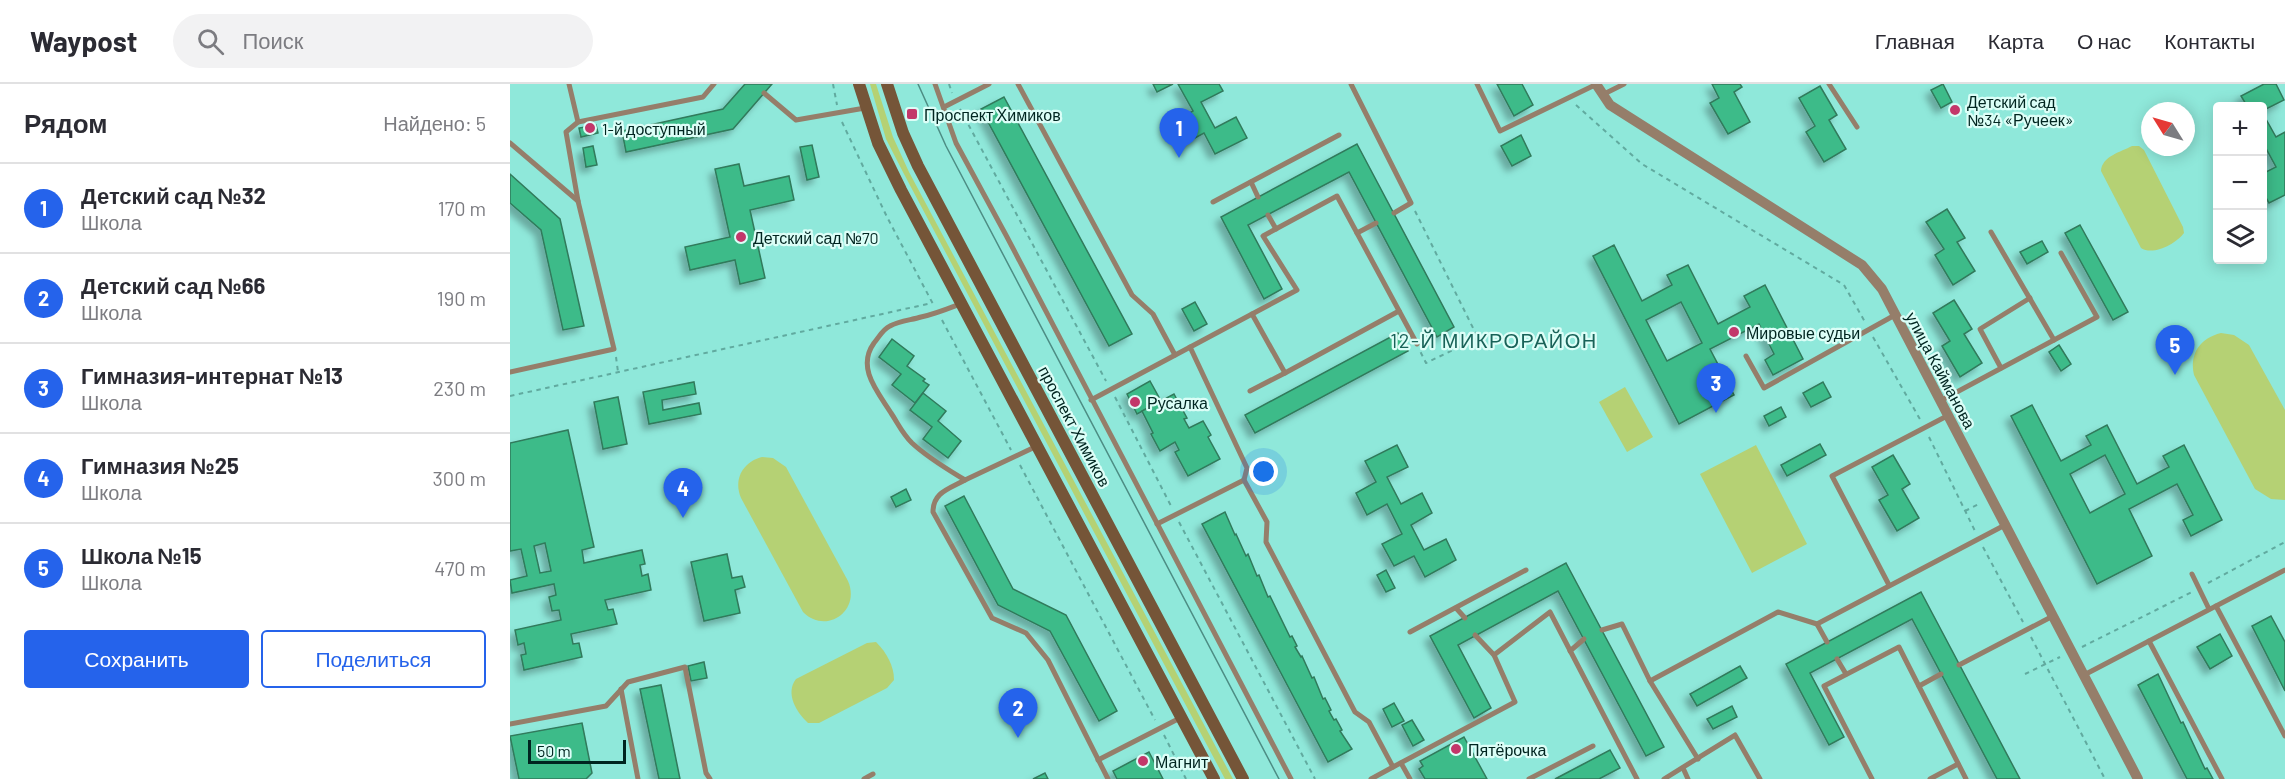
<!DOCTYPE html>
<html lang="ru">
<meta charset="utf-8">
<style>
:root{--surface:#fff;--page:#f2f2f3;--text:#2b2b33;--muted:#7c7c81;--line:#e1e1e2;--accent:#2563eb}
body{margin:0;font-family:Barlow,sans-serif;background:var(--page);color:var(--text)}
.controls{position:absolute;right:18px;top:18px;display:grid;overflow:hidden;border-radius:6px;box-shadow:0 3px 15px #0003}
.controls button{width:54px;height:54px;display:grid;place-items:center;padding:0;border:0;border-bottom:2px solid var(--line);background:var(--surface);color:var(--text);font:30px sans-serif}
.compass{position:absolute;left:1631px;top:18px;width:54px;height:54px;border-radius:50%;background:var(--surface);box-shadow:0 3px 15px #0003;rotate:307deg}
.scale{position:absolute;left:18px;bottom:15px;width:98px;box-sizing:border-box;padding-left:6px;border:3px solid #002520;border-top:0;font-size:16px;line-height:21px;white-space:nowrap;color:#002520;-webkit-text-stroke:4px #dcfef7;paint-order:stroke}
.you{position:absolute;left:754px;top:388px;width:21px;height:21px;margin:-15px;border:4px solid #fff;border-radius:50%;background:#1a73e8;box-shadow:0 0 0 9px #1a73e833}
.badge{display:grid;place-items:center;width:39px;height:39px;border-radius:50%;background:var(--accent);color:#fff;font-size:20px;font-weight:700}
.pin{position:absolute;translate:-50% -50px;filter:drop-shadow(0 2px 3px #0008)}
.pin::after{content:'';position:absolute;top:32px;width:21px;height:18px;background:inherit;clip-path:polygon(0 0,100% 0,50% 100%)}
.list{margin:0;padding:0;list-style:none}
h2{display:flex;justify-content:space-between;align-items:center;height:78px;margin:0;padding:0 24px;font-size:26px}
h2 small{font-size:20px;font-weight:400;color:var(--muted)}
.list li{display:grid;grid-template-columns:39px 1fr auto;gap:18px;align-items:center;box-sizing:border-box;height:90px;padding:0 24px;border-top:2px solid var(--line)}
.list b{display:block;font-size:22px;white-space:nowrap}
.list p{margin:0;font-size:20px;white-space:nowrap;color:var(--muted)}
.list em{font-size:20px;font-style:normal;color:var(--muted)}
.actions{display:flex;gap:12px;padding:18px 24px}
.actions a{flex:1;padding:14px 0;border:2px solid var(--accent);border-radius:6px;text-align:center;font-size:21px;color:var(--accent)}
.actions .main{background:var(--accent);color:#fff}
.icon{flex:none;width:33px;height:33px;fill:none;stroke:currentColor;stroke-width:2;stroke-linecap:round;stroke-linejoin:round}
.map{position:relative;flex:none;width:1775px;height:695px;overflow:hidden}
header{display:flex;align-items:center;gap:36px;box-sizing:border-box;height:84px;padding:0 30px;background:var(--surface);border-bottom:2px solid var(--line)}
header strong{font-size:28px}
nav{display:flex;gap:33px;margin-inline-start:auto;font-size:21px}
.search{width:420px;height:54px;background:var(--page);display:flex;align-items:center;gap:15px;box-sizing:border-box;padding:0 21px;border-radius:33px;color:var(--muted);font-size:22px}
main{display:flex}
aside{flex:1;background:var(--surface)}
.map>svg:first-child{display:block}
.green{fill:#b5d174}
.building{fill:#3cbb89;stroke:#307a5b;stroke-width:1.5;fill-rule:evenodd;filter:url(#shadow)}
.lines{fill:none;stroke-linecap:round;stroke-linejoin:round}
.path{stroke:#61aa9f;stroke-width:2;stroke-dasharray:4.5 4.5;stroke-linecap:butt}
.service{stroke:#957e6a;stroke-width:5}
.minor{stroke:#957e6a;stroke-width:10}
.secondary{stroke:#755538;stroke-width:12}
.tram{stroke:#4d8d84;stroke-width:1.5}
.poi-dot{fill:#c3376a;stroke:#dcfef7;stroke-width:2}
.labels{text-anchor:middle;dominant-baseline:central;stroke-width:4.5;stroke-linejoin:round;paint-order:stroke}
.poi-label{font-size:16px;fill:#002520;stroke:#dcfef7;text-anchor:start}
.street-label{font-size:16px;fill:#002520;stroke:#dcfef7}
.quarter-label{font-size:20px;letter-spacing:1.5px;fill:#186258;stroke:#dcfef7}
</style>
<header>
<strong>Waypost</strong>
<div class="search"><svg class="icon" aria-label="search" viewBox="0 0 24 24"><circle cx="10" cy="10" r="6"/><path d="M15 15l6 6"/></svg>Поиск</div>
<nav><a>Главная</a><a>Карта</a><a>О нас</a><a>Контакты</a></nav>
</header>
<main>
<aside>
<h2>Рядом<small>Найдено: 5</small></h2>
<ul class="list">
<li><span class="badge">1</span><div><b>Детский сад №32</b><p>Школа</p></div><em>170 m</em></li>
<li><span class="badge">2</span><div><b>Детский сад №66</b><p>Школа</p></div><em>190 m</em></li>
<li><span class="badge">3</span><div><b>Гимназия-интернат №13</b><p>Школа</p></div><em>230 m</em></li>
<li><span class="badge">4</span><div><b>Гимназия №25</b><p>Школа</p></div><em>300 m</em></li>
<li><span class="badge">5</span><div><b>Школа №15</b><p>Школа</p></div><em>470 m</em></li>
</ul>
<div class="actions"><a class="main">Сохранить</a><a>Поделиться</a></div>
</aside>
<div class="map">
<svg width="1775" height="695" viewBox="0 0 1775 695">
<defs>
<filter id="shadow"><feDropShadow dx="-5.5" dy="5.5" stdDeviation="3" flood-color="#0004"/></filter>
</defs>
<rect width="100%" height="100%" fill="#8fe8da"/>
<!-- green -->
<g class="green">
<polygon points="360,0 366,0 383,53 399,88 723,695 715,695 394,90 376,55"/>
<path d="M 1622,62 L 1629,62 L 1634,66 L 1673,143 L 1674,149 C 1666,160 1643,172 1631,164 L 1591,87 C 1592,72 1611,68 1622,62 Z"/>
<path d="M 1711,249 L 1724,251 L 1739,261 L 1775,326 L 1775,416 L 1761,415 L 1745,405 L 1684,291 C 1679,270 1690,254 1711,249 Z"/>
<polygon points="1115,303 1143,353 1117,368 1089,318"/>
<polygon points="1246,361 1297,460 1242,489 1190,390"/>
<path d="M 252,373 L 263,374 L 276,383 L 338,497 C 351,527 316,551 293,528 L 231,414 C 223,395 233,378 252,373 Z"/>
<path d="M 366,558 C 377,569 384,582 384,596 L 377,604 L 309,639 L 298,639 C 286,628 275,609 286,595 L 357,559 Z"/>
</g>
<!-- building -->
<g class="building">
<polygon points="235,0 262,0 223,45 116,68 112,47 213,25"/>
<polygon points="643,0 663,0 647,8"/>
<polygon points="668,0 709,0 713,7 691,18 705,44 726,33 737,54 705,70 694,49 674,60 663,38 683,27"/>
<polygon points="987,0 1012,0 1023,21 1004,32"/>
<polygon points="1202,0 1230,0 1232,3 1224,8 1240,38 1218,50 1200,19 1209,14"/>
<polygon points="1433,0 1442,18 1431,24 1421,6"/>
<polygon points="1754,0 1766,0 1774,16 1752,27 1752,22 1737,22 1731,12"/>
<polygon points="1310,2 1327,31 1319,36 1336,65 1314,78 1296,48 1305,42 1289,14"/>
<polygon points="494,13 622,250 599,262 471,25"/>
<polygon points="1752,28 1766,53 1775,48 1775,111 1759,119 1752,107 1752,90 1766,83 1752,57"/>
<polygon points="86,41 88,49 71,53 69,44"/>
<polygon points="1011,51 1021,72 1002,82 991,62"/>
<polygon points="847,60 944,243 927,253 839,88 738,141 772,205 754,215 711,133"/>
<polygon points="302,61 309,93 297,96 290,63"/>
<polygon points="83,62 87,81 76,83 73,64"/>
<polygon points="229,80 234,102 279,92 284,116 240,126 255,194 230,200 225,176 180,186 175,163 220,153 205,85"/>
<polygon points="0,90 50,135 74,242 53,246 31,146 0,119"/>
<polygon points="1437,125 1455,154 1447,158 1465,187 1443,201 1425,171 1434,165 1416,138"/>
<polygon points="1570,141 1618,228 1603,236 1555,149"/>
<polygon points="1532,157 1538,168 1517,180 1510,168"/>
<path d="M 1104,161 L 1132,217 L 1162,201 L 1157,191 L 1178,181 L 1208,240 L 1240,223 L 1234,212 L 1255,201 L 1293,275 L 1263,291 L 1255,276 L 1264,270 L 1249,240 L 1200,265 L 1224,311 L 1169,340 L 1083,172 ZM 1171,218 L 1192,259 L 1157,277 L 1136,236 Z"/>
<polygon points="1444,216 1462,245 1454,250 1472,279 1450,293 1432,262 1440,257 1423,229"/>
<polygon points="685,218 697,240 684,247 672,225"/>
<polygon points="888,249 898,267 745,349 735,331"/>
<polygon points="382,255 404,272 397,282 415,295 413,297 419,301 405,319 382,301 391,290 369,273"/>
<polygon points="1549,261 1561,280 1551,287 1539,268"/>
<polygon points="640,297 651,317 627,330 617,310"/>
<polygon points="184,298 186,310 152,316 153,326 189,319 191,330 139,340 133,308"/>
<polygon points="1313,298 1321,313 1301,323 1293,309"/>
<polygon points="413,309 436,327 428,337 451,357 438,374 413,355 422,343 400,326"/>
<polygon points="664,310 677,334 674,335 679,344 693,337 701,351 698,353 710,375 678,392 665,368 669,366 665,358 650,367 641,350 643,349 632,327"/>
<polygon points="108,313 117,360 93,365 84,318"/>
<path d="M 1522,321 L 1551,377 L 1581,361 L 1576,352 L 1597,341 L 1627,400 L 1659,383 L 1653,372 L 1674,361 L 1712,436 L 1681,452 L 1673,436 L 1683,431 L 1667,400 L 1619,425 L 1642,472 L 1587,500 L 1501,332 ZM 1595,371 L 1615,410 L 1580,429 L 1560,390 Z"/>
<polygon points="1271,323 1276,333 1259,342 1254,332"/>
<path d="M 58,346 L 84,463 L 72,466 L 74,479 L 132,466 L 135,480 L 130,481 L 132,492 L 138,490 L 141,506 L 95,516 L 98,526 L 103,525 L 107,540 L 61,550 L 63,560 L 69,559 L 72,573 L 14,586 L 11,571 L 16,570 L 14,559 L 8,561 L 5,546 L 51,536 L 49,526 L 42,527 L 39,513 L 46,511 L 44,500 L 2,509 L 0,496 L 17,492 L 11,465 L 0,467 L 0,359 ZM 35,459 L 41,487 L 30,489 L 24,462 Z"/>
<polygon points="1310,360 1316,371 1277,392 1271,381"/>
<polygon points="887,361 898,383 877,393 891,420 912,409 922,429 901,441 914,466 936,455 946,476 915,493 904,472 884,482 872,460 892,450 877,420 857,431 846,409 866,398 855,377"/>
<polygon points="1383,371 1400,400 1392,405 1409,434 1387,447 1369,416 1378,411 1362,383"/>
<polygon points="396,405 401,416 386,423 381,413"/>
<polygon points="454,412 503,505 556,531 607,627 589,637 540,547 488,521 435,422"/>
<polygon points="715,428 725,451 726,450 736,472 738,470 747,492 749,491 758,513 760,512 780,553 782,552 787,562 785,563 791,573 792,572 802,594 804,593 813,615 815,614 821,626 819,627 824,636 826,635 832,646 830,647 842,665 818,678 692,440"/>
<polygon points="217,470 222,494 232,492 235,503 225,506 230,529 194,537 181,478"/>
<polygon points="1056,479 1154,663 1136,672 1048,507 948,561 981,624 964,634 920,552"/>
<polygon points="876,486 885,504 876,508 867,491"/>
<polygon points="1411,508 1510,695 1487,695 1402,535 1300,589 1334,653 1319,661 1276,580"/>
<polygon points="1761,532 1775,558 1775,607 1742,542"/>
<polygon points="1710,550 1722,572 1700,585 1687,563"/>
<polygon points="194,578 197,594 181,597 178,582"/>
<polygon points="1230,582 1237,594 1187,622 1180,610"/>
<polygon points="1648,590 1671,639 1673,638 1695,685 1697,684 1703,695 1677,695 1628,601"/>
<polygon points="151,601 170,695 149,695 130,605"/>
<polygon points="884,619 894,637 882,643 873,625"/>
<polygon points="1222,622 1227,633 1203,645 1197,635"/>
<polygon points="902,636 914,656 903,662 892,641"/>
<polygon points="72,639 82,689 76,695 9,695 0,652"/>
<polygon points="954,653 977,695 915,695 909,685 913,682 910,677"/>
<polygon points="1100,666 1110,684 1089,695 1045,695"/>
<polygon points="639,668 653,695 607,695 603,687"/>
<polygon points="535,689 538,695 523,695"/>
</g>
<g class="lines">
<!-- path -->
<g class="path">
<polyline points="323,0 327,21"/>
<polyline points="439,0 442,9"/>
<polyline points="1066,21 1132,80 1334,201 1355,238"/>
<polyline points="450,25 596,297"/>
<polyline points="332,38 377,133 423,220"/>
<polyline points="905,127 968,254 916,279 910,267"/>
<polyline points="432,236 501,366"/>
<polyline points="1363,253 1411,337"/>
<polyline points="106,273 108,288"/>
<polyline points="0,312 422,219"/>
<polyline points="605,313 661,422"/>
<polyline points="1419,353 1465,447"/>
<polyline points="510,381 645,636"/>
<polyline points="1455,427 1471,419"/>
<polyline points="669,438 805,695"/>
<polyline points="1473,463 1513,538"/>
<polyline points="1698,499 1775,458"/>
<polyline points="1521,553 1595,695"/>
<polyline points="1572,563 1682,508"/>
<polyline points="1515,590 1550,573"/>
<polyline points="654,651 676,695"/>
</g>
<!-- service -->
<g class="service">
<polyline points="425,0 446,59 497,153 781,695"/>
<polyline points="508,0 622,211 643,230 665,271"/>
<polyline points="841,0 901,119 884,129"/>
<polyline points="967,0 990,47 1087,0"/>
<polyline points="1319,0 1347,43"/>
<polyline points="254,9 286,36 355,24"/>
<polyline points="1092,11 1114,0"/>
<polyline points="434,23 479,0"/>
<polyline points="68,38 193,13 204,0"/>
<polyline points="0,59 68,117"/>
<polyline points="741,98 748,113"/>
<polyline points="703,118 829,51"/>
<polyline points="758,131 766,145"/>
<polyline points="847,149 866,139"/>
<path d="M 450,220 C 437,225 425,230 411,233 C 401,236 389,237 380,242 C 373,245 369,253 364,259 C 346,284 368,308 381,329 C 389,341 392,349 402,359 C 418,374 437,385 455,396 L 527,362"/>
<polyline points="742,230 775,289 889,227"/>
<polyline points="1544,256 1587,233 1551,169"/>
<polyline points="680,263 737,384 734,396 757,438 756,458 845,628 859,638 883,683 861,695"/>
<polyline points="1236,272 1254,304 1385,231"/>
<polyline points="1491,284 1470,245 1520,214"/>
<polyline points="0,288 104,265 68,117 56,48 68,38 59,0"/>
<polyline points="740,307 775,289"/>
<polyline points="581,316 787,206 753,152 827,112 907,260"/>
<polyline points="1430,317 1544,256 1481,148"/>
<path d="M 455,396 C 439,405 423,408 423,428 L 482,534 L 516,549 L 538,576 L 598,695"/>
<polyline points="647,440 734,396"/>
<polyline points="1682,490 1699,525"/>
<polyline points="1379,501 1322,392 1437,332"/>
<polyline points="1706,522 1775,652"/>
<polyline points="946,524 955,534"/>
<polyline points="1307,540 1317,558"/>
<polyline points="1092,546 1112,540 1140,597 1188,675"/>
<polyline points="900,548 1016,486"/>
<polyline points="965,551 984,571"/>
<polyline points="1639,557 1712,695"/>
<polyline points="1060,567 1074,555"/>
<polyline points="1327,575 1336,590"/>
<polyline points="1449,581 1543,532"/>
<polyline points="1574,591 1775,486"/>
<polyline points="1140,597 1268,528 1307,540 1495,441"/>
<polyline points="1409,602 1431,590"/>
<polyline points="111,605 128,695"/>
<polyline points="0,640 96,622 118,598 175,583 196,689 200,695"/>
<polyline points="588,676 672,633"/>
<polyline points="891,679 900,695"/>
<polyline points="883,683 1005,618 984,571 1040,528 1127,695"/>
<polyline points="1173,684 1178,695"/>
<polyline points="354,695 363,690"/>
<polyline points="1019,695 1083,662"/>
<polyline points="1154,695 1225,651 1250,695"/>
<polyline points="1362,695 1314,602 1389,563 1456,695"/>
<polyline points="1420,695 1448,680"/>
</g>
<!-- minor -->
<polyline class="minor" points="1086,0 1100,21 1352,181 1372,205 1628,695"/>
<!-- secondary -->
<g class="secondary">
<polyline points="349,0 368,59 391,106 704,695"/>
<polyline points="377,0 393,49 408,82 733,695"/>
</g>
<!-- tram -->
<polyline class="tram" points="408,0 436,62 769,695"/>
</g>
<!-- markers -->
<g class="poi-dot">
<circle cx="1445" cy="26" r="6"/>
<rect x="396" y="24" width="12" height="12" rx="3"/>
<circle cx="80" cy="44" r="6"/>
<circle cx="231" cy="153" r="6"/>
<circle cx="1224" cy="248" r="6"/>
<circle cx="625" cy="318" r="6"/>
<circle cx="946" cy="665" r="6"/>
<circle cx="633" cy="677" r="6"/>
</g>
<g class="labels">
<!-- poi labels -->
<g class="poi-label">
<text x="1457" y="17">Детский сад<tspan x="1457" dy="18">№34 «Ручеек»</tspan></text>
<text x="414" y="30">Проспект Химиков</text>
<text x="92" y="44">1-й доступный</text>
<text x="243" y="153">Детский сад №70</text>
<text x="1236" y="248">Мировые судьи</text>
<text x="637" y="318">Русалка</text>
<text x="958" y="665">Пятёрочка</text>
<text x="645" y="677">Магнит</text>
</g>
<!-- street labels -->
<g class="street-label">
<text transform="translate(1431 286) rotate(62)">улица Кайманова</text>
<text transform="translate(565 342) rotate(62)">проспект Химиков</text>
</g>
<!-- quarter labels -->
<g class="quarter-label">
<text x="984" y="256">12-Й МИКРОРАЙОН</text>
</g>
</g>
</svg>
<div class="controls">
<button>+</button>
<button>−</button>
<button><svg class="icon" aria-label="layers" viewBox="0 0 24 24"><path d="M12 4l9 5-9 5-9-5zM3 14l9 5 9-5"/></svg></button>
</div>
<svg class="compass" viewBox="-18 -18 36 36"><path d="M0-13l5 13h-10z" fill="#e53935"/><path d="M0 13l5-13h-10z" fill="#7c7c81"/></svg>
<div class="scale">50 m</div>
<div class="you"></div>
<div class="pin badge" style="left:669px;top:74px">1</div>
<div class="pin badge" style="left:508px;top:654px">2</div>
<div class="pin badge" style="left:1206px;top:329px">3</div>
<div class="pin badge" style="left:173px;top:434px">4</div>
<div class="pin badge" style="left:1665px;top:291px">5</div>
</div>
</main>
